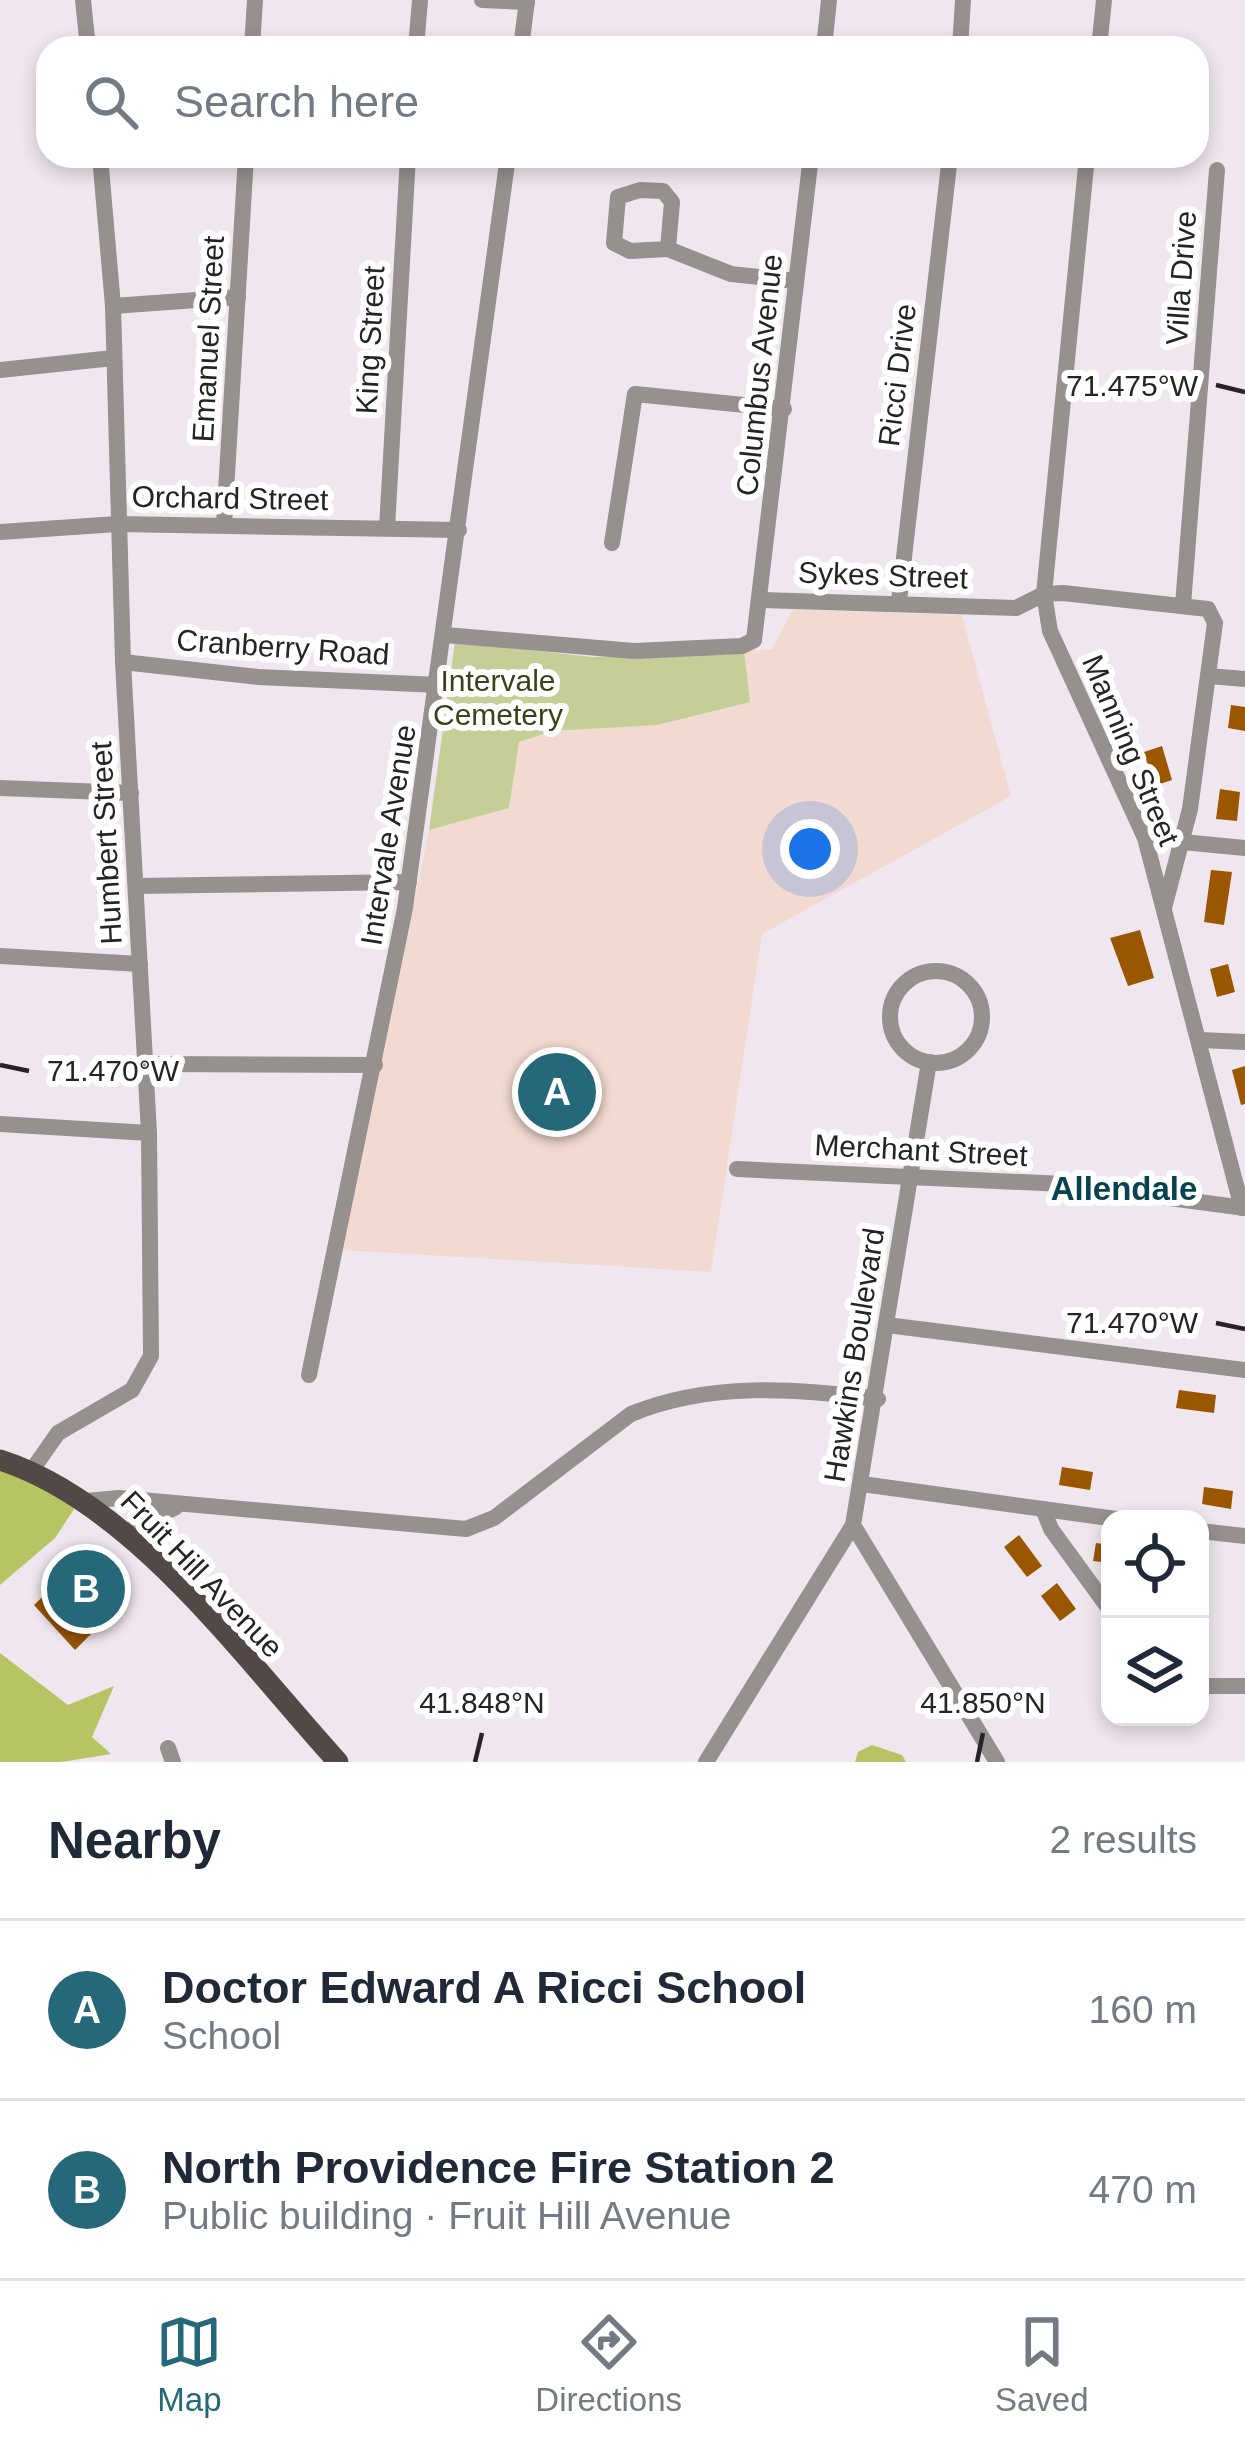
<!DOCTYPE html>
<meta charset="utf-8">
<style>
:root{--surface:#fff;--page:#f6f6f7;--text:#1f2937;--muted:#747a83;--line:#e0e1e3;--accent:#246879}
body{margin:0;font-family:Helvetica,sans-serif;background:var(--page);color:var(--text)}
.controls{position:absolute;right:36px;bottom:36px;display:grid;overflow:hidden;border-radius:24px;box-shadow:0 6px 18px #0003}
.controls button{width:108px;height:108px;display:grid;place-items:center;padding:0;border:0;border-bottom:3px solid var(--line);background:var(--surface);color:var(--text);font:60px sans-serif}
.you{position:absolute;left:810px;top:849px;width:42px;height:42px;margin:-30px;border:9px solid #fff;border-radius:50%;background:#1a73e8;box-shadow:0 0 0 18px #1a73e833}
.badge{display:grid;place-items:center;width:78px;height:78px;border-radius:50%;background:var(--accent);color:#fff;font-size:39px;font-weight:700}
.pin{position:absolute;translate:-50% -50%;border:6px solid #fff;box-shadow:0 3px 12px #0006}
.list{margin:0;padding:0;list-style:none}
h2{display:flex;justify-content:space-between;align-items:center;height:156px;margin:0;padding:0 48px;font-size:51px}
h2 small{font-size:39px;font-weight:400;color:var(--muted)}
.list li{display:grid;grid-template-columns:78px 1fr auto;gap:36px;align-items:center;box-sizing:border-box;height:180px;padding:0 48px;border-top:3px solid var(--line)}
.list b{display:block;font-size:45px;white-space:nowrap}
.list p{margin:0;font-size:39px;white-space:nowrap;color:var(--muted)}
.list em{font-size:39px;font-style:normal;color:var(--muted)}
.icon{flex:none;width:66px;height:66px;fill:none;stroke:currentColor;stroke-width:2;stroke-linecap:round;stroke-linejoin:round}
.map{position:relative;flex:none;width:1245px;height:1762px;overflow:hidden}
.search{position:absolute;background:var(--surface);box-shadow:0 6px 18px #0003;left:36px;right:36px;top:36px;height:132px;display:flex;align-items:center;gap:30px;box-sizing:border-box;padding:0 42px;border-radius:36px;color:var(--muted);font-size:45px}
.sheet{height:516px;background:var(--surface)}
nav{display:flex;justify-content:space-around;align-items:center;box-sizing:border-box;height:168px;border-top:3px solid var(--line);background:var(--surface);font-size:33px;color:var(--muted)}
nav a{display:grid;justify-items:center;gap:6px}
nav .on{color:var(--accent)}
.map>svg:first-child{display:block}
.education{fill:#f3dad1}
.green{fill:#c4ce96}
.forest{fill:#b6c464}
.building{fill:#9b5600}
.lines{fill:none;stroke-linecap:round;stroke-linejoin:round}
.minor{stroke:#96908e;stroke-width:16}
.major{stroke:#524845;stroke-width:21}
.ticks{fill:none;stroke:#262226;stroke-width:4.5}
.labels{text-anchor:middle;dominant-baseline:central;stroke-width:12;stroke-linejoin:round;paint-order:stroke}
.street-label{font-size:30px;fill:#262226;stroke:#fff}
.park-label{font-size:30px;fill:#3c4119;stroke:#fff}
.neighbourhood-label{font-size:33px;font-weight:bold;fill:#074250;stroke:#fff}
.ticks-label{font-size:30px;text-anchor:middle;fill:#262226;stroke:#fff;stroke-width:12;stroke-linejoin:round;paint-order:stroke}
</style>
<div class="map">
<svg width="1245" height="1762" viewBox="0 0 1245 1762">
<rect width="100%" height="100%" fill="#f0e6ef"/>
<!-- education -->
<polygon class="education" points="793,609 962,615 1011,796 762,934 711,1272 343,1250 429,830 509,808 518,743 553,731 657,725 744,651 772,649"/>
<!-- green -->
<polygon class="green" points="455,642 592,657 744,651 750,702 657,725 553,731 519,742 509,808 429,830"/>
<!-- forest -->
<g class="forest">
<polygon points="0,1461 78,1503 55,1538 0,1585"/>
<polygon points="0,1653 68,1705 114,1686 92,1737 111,1754 61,1762 0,1762"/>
<polygon points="872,1745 902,1755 906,1762 855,1762 858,1752"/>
</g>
<!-- building -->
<g class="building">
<polygon points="1231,705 1245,707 1245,731 1228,728"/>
<polygon points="1162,746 1172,780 1154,786 1144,752"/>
<polygon points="1220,789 1240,792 1237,821 1216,819"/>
<polygon points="1211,870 1232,872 1224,925 1204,922"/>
<polygon points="1140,930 1154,978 1128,986 1110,938"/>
<polygon points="1228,964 1235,992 1217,997 1210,969"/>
<polygon points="1245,1066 1245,1104 1241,1105 1232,1070"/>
<polygon points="1179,1390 1216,1395 1214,1413 1176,1408"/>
<polygon points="1062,1467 1093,1472 1090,1490 1059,1485"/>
<polygon points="1204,1487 1233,1491 1231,1509 1202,1504"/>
<polygon points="1019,1535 1042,1566 1027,1577 1004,1547"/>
<polygon points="1096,1543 1110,1545 1110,1563 1093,1561"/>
<polygon points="80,1561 120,1605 75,1650 34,1605"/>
<polygon points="1057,1583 1076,1609 1060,1621 1041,1596"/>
</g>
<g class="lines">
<!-- minor -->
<g class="minor">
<polyline points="83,0 88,48"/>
<polyline points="482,0 527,2"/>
<polyline points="252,48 255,0"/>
<polyline points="416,48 420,0"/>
<polyline points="521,48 527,0"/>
<polyline points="824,48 829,0"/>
<polyline points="960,48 963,0"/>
<polyline points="1099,48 1104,0"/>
<polyline points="1087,156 1044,594 1050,631 1145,838 1242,1208"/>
<polygon points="640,190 663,191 672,202 668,249 630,251 614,243 618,197"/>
<polyline points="668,249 731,274 796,281"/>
<polyline points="113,306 238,297"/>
<polyline points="0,370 113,358"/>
<polyline points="224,525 246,156"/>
<polyline points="387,528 408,156"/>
<polyline points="0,532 117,524 459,530"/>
<polyline points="612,543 635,394 784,409"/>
<polyline points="761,600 1016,608 1044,594 1063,593 1208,609 1215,623 1190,809 1164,908"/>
<polyline points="899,601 950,156"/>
<polyline points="1183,605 1217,170"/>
<polyline points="446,635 634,651 742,646 754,640 811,156"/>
<polyline points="123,662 258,677 439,685"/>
<polyline points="1209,676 1245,679"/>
<polyline points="0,788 131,793"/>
<polyline points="1183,842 1245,848"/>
<polyline points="137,886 409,882"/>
<polyline points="0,956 140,964"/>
<circle cx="936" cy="1017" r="46"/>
<polyline points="1200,1040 1245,1042"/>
<polyline points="929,1062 853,1525 997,1762"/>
<polyline points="145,1064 375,1065"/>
<polyline points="0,1124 149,1133"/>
<polyline points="737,1169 1064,1184 1245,1208"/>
<polyline points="887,1325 1245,1370"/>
<polyline points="309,1375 405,908 508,156"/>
<polyline points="32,1470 58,1433 132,1390 151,1356 149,1133 123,662 113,306 100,156"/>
<polyline points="862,1484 1116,1519"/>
<path d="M 86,1501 L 119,1498 L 466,1529 L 494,1518 L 631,1414 C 709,1382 796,1388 878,1399"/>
<polyline points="1043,1509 1051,1529 1110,1610"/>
<polyline points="1200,1531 1245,1536"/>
<polyline points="125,1532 176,1507"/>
<polyline points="1200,1686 1245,1686"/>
<polyline points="168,1748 173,1762"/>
<polyline points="706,1762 853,1525"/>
</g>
<!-- major -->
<path class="major" d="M 0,1460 C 134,1503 244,1659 338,1762"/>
</g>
<!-- ticks -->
<path class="ticks" d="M 1216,385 L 1245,392M 0,1065 L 29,1071M 1216,1323 L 1245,1329M 475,1762 L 482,1733M 977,1762 L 983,1733"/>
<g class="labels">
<!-- street labels -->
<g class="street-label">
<text transform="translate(1181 278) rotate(-86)">Villa Drive</text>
<text transform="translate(208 339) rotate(-87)">Emanuel Street</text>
<text transform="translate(370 340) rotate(-87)">King Street</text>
<text transform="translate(759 375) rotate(-84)">Columbus Avenue</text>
<text transform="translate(897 375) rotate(-83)">Ricci Drive</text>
<text transform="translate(230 498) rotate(1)">Orchard Street</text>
<text transform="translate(883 575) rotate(2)">Sykes Street</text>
<text transform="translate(283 647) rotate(4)">Cranberry Road</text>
<text transform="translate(1131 750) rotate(67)">Manning Street</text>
<text transform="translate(388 835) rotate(-81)">Intervale Avenue</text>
<text transform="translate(106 843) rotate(-93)">Humbert Street</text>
<text transform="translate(921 1150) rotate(3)">Merchant Street</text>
<text transform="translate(854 1355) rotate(-81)">Hawkins Boulevard</text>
<text transform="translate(202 1574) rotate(46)">Fruit Hill Avenue</text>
</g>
<!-- park labels -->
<g class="park-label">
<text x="498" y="680">Intervale<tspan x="498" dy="34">Cemetery</tspan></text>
</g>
<!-- neighbourhood labels -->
<g class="neighbourhood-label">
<text x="1124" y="1188">Allendale</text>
</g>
</g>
<g class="ticks-label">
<text x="1132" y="396">71.475°W</text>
<text x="113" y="1081">71.470°W</text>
<text x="1132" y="1333">71.470°W</text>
<text x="482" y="1713">41.848°N</text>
<text x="983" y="1713">41.850°N</text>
</g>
</svg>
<div class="controls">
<button><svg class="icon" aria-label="locate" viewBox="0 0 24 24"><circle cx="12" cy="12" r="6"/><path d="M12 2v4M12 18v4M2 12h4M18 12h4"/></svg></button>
<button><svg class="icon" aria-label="layers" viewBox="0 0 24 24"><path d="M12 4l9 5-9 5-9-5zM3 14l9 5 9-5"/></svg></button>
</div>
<div class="you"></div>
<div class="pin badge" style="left:557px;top:1092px">A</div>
<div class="pin badge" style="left:86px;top:1589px">B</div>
<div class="search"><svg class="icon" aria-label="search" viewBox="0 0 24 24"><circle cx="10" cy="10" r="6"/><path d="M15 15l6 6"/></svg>Search here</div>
</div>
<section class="sheet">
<h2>Nearby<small>2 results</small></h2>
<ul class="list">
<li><span class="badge">A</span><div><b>Doctor Edward A Ricci School</b><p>School</p></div><em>160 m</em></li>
<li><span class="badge">B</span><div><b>North Providence Fire Station 2</b><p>Public building · Fruit Hill Avenue</p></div><em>470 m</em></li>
</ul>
</section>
<nav>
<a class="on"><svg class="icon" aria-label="map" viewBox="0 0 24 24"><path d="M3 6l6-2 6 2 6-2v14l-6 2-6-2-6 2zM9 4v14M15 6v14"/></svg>Map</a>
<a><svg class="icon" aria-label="directions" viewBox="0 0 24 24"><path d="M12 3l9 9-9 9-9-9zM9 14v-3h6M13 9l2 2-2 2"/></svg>Directions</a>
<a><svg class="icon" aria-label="saved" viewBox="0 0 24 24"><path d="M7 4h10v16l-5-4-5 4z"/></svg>Saved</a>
</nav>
